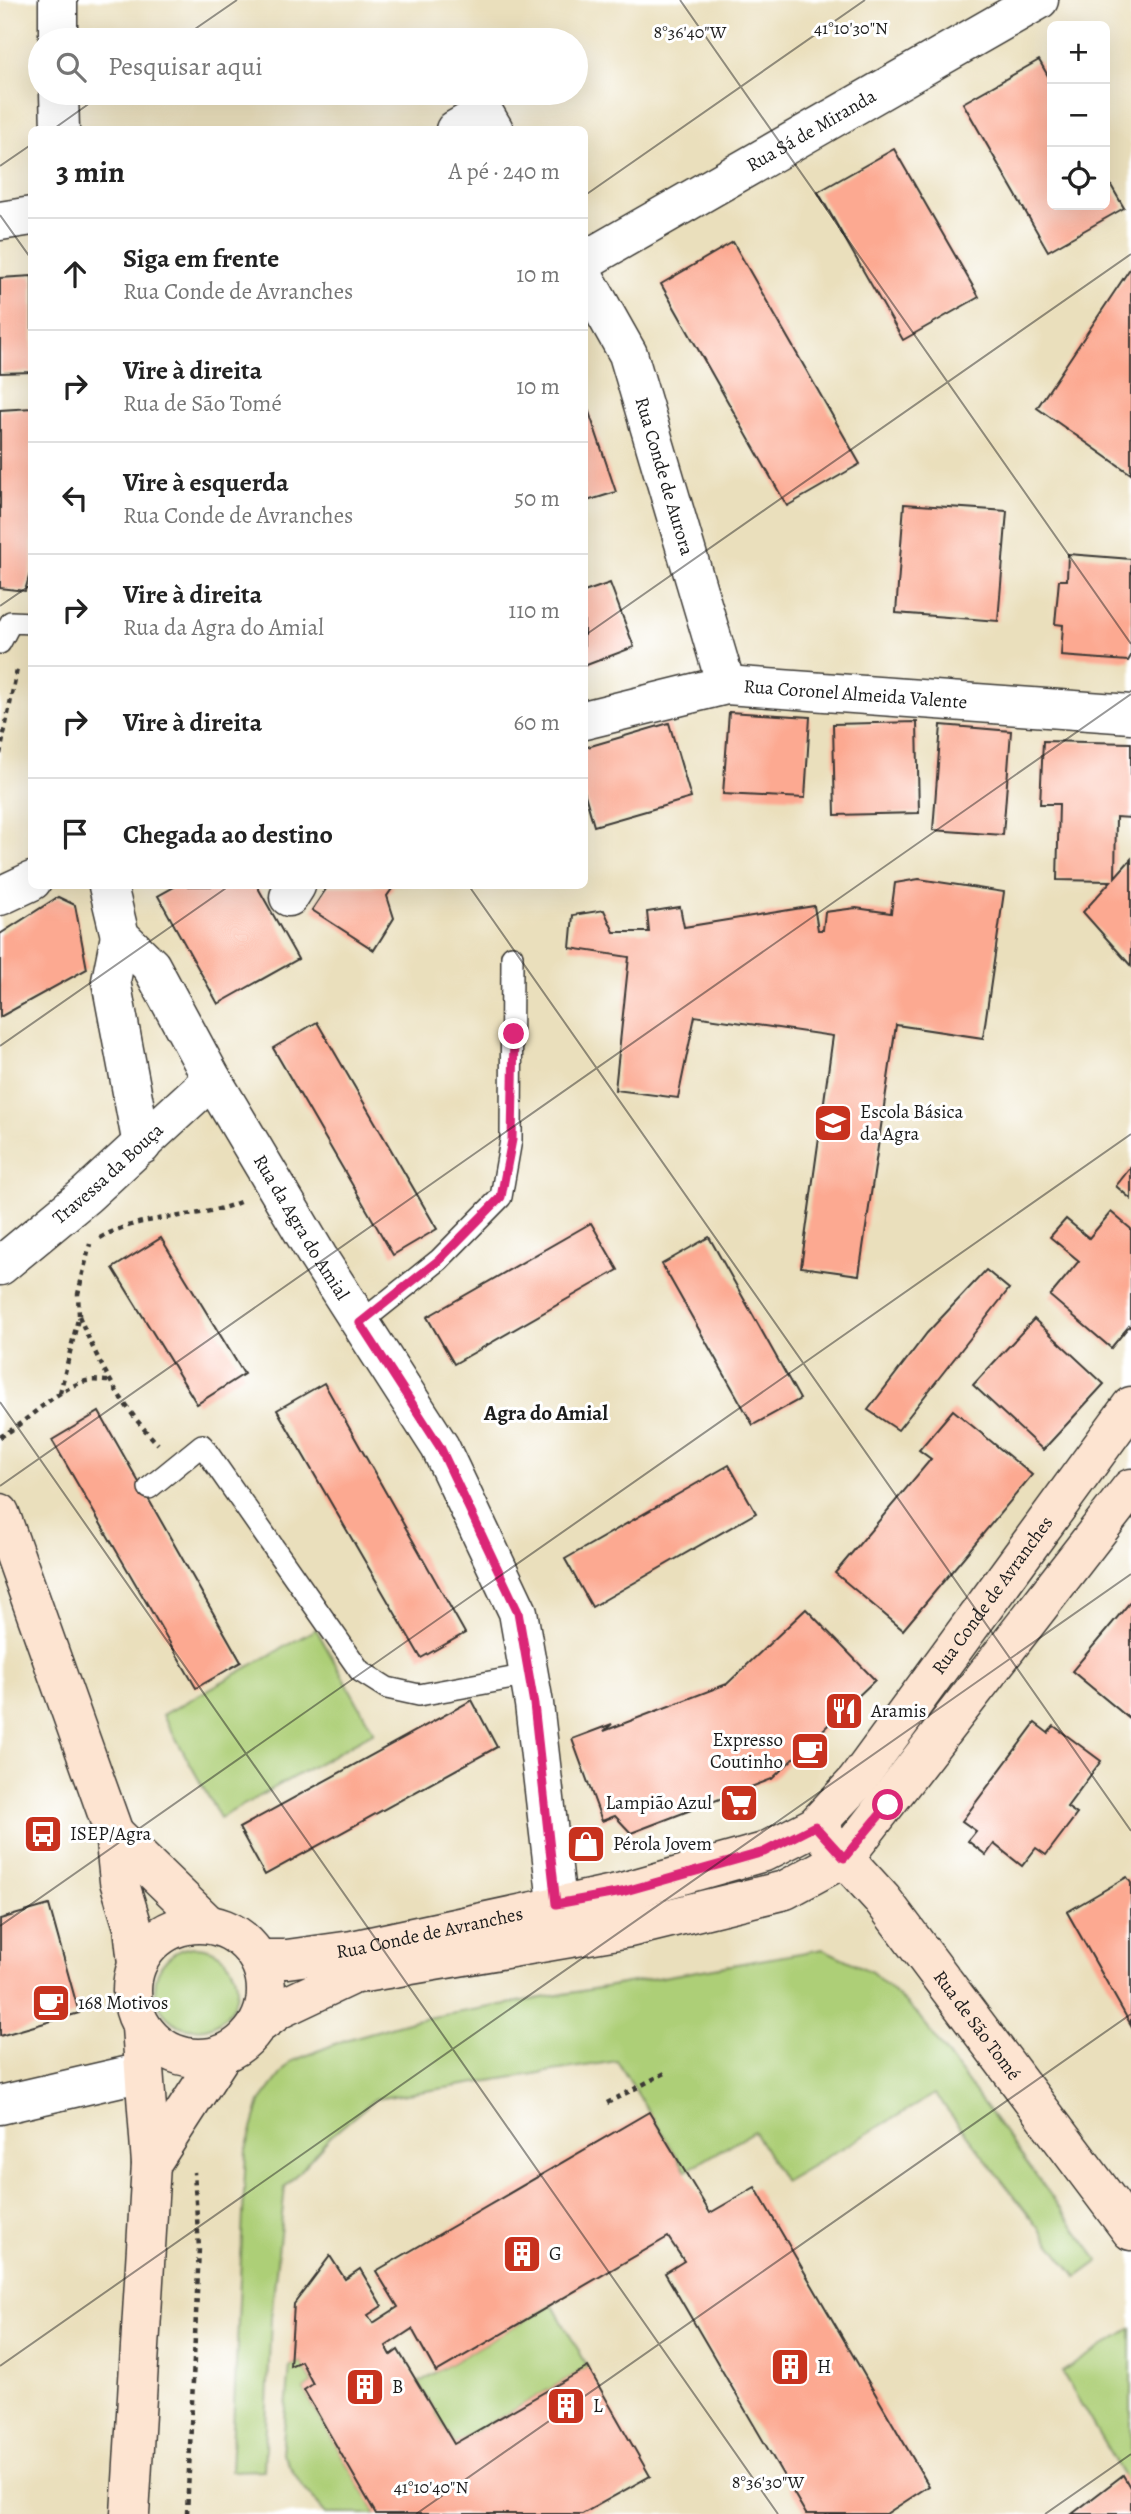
<!DOCTYPE html>
<html lang="pt">
<meta charset="utf-8">
<style>
:root{--surface:#fff;--page:#f2f2f2;--text:#222;--muted:#767676;--line:#e0e0e0}
body{margin:0;font-family:Alegreya,serif;background:var(--page);color:var(--text)}
.controls{position:absolute;right:21px;top:21px;display:grid;overflow:hidden;border-radius:10px;box-shadow:0 7px 28px #0002}
.controls button{width:63px;height:63px;display:grid;place-items:center;padding:0;border:0;border-bottom:2px solid var(--line);background:var(--surface);color:var(--text);font:35px sans-serif}
.stop{position:absolute;width:21px;height:21px;margin:-16px;border:5px solid #db2777;border-radius:50%;background:#fff}
.stop.end{background:#db2777;border-color:#fff;box-shadow:0 2px 7px #0008}
.list{margin:0;padding:0;list-style:none}
h2{display:flex;justify-content:space-between;align-items:center;height:91px;margin:0;padding:0 28px;font-size:30px}
h2 small{font-size:23px;font-weight:400;color:var(--muted)}
.list li{display:grid;grid-template-columns:46px 1fr auto;gap:21px;align-items:center;box-sizing:border-box;height:112px;padding:0 28px;border-top:2px solid var(--line)}
.list b{display:block;font-size:26px;white-space:nowrap}
.list p{margin:0;font-size:23px;white-space:nowrap;color:var(--muted)}
.list em{font-size:23px;font-style:normal;color:var(--muted)}
.icon{flex:none;width:38px;height:38px;fill:none;stroke:currentColor;stroke-width:2;stroke-linecap:round;stroke-linejoin:round}
.map{position:relative;flex:none;width:1131px;height:2514px;overflow:hidden}
.search{position:absolute;background:var(--surface);box-shadow:0 7px 28px #0002;left:28px;top:28px;width:560px;height:77px;display:flex;align-items:center;gap:18px;box-sizing:border-box;padding:0 24px;border-radius:38px;color:var(--muted);font-size:26px}
.panel{position:absolute;background:var(--surface);box-shadow:0 7px 28px #0002;left:28px;top:126px;width:560px;height:763px;border-radius:10px}
.map>svg:first-child{display:block}
.green{fill:#adcf77;stroke:#64764a;stroke-width:2}
.building{fill:#fca991}
.lines{fill:none;stroke-linecap:round;stroke-linejoin:round}
.lane-casing{stroke:#3b3934;stroke-width:24}
.street-casing{stroke:#3b3934;stroke-width:41}
.secondary-casing{stroke:#3b3934;stroke-width:41}
.path{stroke:#3b3934;stroke-width:4.5;stroke-dasharray:5 5;stroke-linecap:butt}
.lane{stroke:#fff;stroke-width:21}
.street{stroke:#fff;stroke-width:38}
.secondary{stroke:#fde4d1;stroke-width:38}
.route{stroke:#db2777;stroke-width:9}
.ticks{fill:none;stroke:#1c1c1c;stroke-width:2;stroke-opacity:0.45}
.labels{text-anchor:middle;dominant-baseline:central;stroke-width:6;stroke-linejoin:round;paint-order:stroke}
.street-label{font-size:19px;fill:#1c1c1c;stroke:#fff}
.poi-label{font-size:19px;fill:#1c1c1c;stroke:#fff;text-anchor:start}
.neighbourhood-label{font-size:21px;font-weight:bold;fill:#1c1c1c;stroke:#fff}
.ticks-label{font-size:18px;text-anchor:middle;fill:#1c1c1c;stroke:#fff;stroke-width:6;stroke-linejoin:round;paint-order:stroke}
</style>
<div class="map">
<svg width="1131" height="2514" viewBox="0 0 1131 2514">
<rect width="100%" height="100%" fill="#fff"/>
<filter id="ink" filterUnits="userSpaceOnUse"><feTurbulence type="fractalNoise" baseFrequency=".0143" numOctaves="2"/><feDisplacementMap in="SourceGraphic" scale="14" xChannelSelector="R" yChannelSelector="G"/><feConvolveMatrix kernelMatrix="1 2 1 2 8 2 1 2 1" color-interpolation-filters="sRGB"/></filter>
<filter id="wash" filterUnits="userSpaceOnUse"><feTurbulence type="fractalNoise" baseFrequency=".00686" numOctaves="4" result="noise"/><feDisplacementMap in="SourceGraphic" scale="28" xChannelSelector="R" yChannelSelector="G"/><feGaussianBlur stdDeviation="1.57" result="paint"/><feColorMatrix in="noise" values="0 0 0 0 0 0 0 0 0 0 0 0 0 0 0 0 0 1.4 0 .05"/><feComposite in="paint" operator="in"/></filter>
<g filter="url(#wash)">
<rect width="100%" height="100%" fill="#eadfbc"/>
<!-- green -->
<g class="green">
<polygon points="316,1629 374,1732 220,1818 163,1715"/>
<circle cx="196" cy="1988" r="41"/>
<polygon points="823,1949 872,1972 918,2015 1099,2261 1077,2277 935,2094 784,2182 754,2131 686,2171 617,2061 375,2099 331,2136 285,2187 271,2318 264,2470 231,2471 246,2150 260,2102 290,2062 345,2040 415,2020"/>
<polygon points="552,2304 588,2367 454,2444 418,2383"/>
<polygon points="1131,2328 1131,2489 1062,2372"/>
<polygon points="301,2361 313,2384 304,2390 376,2514 326,2514 301,2485 282,2453 290,2366"/>
</g>
<g id="blocks">
<!-- building -->
<g class="building">
<polygon points="1039,60 1052,83 1052,205 1105,205 1105,175 1124,208 1048,251 963,103"/>
<polygon points="894,149 979,297 903,340 818,192"/>
<polygon points="733,242 860,464 787,506 661,284"/>
<polygon points="1131,267 1131,474 1037,408"/>
<polygon points="32,276 32,372 0,373 0,278"/>
<polygon points="584,397 616,492 584,502"/>
<polygon points="32,408 32,566 25,591 0,588 0,410"/>
<polygon points="904,504 1007,511 998,621 896,613"/>
<polygon points="1068,554 1131,559 1131,656 1128,661 1061,656 1063,625 1055,624 1059,580 1067,580"/>
<polygon points="610,583 634,647 584,666 584,592"/>
<polygon points="729,712 810,717 805,798 723,794"/>
<polygon points="917,722 919,813 835,815 833,724"/>
<polygon points="669,723 691,798 594,826 584,791 584,748"/>
<polygon points="941,725 1011,731 1003,835 933,830"/>
<polygon points="1043,741 1131,743 1131,818 1116,817 1115,877 1131,859 1131,966 1083,912 1111,881 1057,880 1059,804 1040,804"/>
<polygon points="919,879 1004,892 983,1038 896,1025 859,1275 801,1267 833,1036 695,1016 678,1098 615,1090 629,957 570,948 573,915 604,910 614,932 649,932 647,912 680,907 684,927 814,906 818,930 823,930 825,912 856,908 891,913 895,883"/>
<polygon points="176,886 257,886 298,959 218,1004 158,896"/>
<polygon points="328,886 394,886 387,896 394,918 374,950 312,910"/>
<polygon points="58,897 75,905 87,969 0,1017 0,934"/>
<polygon points="317,1022 437,1229 393,1255 273,1048"/>
<polygon points="1131,1167 1131,1199 1116,1186"/>
<polygon points="1111,1212 1131,1229 1131,1328 1129,1326 1111,1348 1050,1296 1079,1261 1050,1237 1066,1219 1089,1238"/>
<polygon points="591,1223 618,1270 454,1364 427,1317"/>
<polygon points="709,1237 800,1399 753,1425 662,1264"/>
<polygon points="161,1238 244,1374 197,1404 113,1268"/>
<polygon points="986,1270 1009,1289 898,1430 868,1410 927,1333"/>
<polygon points="1034,1319 1104,1384 1043,1450 973,1385"/>
<polygon points="324,1383 465,1633 421,1658 277,1410"/>
<polygon points="953,1410 1032,1475 903,1630 835,1573 931,1459 919,1450"/>
<polygon points="99,1412 241,1662 196,1688 52,1440"/>
<polygon points="729,1465 756,1513 592,1607 565,1559"/>
<polygon points="1131,1601 1131,1720 1072,1671"/>
<polygon points="806,1609 875,1680 772,1779 631,1833 615,1816 602,1821 572,1739 612,1724 604,1731 727,1684"/>
<polygon points="472,1700 497,1747 265,1875 239,1828"/>
<polygon points="1035,1723 1048,1733 1054,1726 1101,1761 1067,1807 1077,1814 1046,1855 1036,1848 1022,1866 994,1844 986,1855 968,1841 976,1831 962,1821"/>
<polygon points="1127,1877 1131,1883 1131,2025 1067,1912"/>
<polygon points="49,1905 79,2013 0,2036 0,1919"/>
<polygon points="649,2112 710,2213 755,2187 929,2486 886,2514 806,2514 665,2273 684,2261 668,2237 436,2372 412,2329 386,2346 391,2355 398,2350 454,2444 588,2367 650,2476 582,2514 376,2514 304,2390 313,2384 301,2361 290,2366 294,2304 330,2256 345,2279 360,2269 382,2306 368,2315 373,2323 398,2307 376,2271"/>
<polygon points="1123,2475 1131,2489 1131,2514 1072,2514"/>
</g>
</g>
</g>
<g filter="url(#ink)">
<use href="#blocks" fill-opacity="0" stroke="#3b3934" stroke-width="2"/>
<g class="lines">
<!-- lane casing -->
<g class="lane-casing">
<g id="lane">
<polyline points="0,643 11,622 32,623"/>
<polyline points="360,1323 439,1260 501,1197 511,1140 512,956"/>
<polyline points="149,1488 202,1445 360,1671 387,1688 419,1695 529,1675"/>
</g>
</g>
<!-- street casing -->
<g class="street-casing">
<g id="street">
<polyline points="58,0 58,40"/>
<polyline points="59,93 60,130"/>
<polyline points="455,130 484,113 494,130"/>
<polyline points="0,221 32,216"/>
<path id="s1" d="M 584,261 L 1039,0"/>
<path id="s2" d="M 584,276 L 628,354 L 726,685"/>
<path id="s3" d="M 584,720 L 726,685 L 1131,714"/>
<path id="s4" d="M 108,886 L 120,936 L 151,966 L 212,1079 L 318,1257 L 440,1447 L 518,1612 L 534,1704 L 561,1937"/>
<polyline points="0,896 32,881"/>
<polyline points="289,897 296,886"/>
<polyline points="120,936 111,981 142,1145"/>
<path id="s5" d="M 0,1266 L 86,1195 L 212,1079"/>
<polyline points="0,2105 143,2072"/>
</g>
</g>
<!-- secondary casing -->
<g class="secondary-casing">
<g id="secondary">
<polyline points="0,1513 114,1833 119,1881 133,1927 137,1964"/>
<polyline points="114,1833 208,1924"/>
<path id="s6" d="M 828,1840 L 882,1899 L 1131,2231"/>
<circle cx="199" cy="1991" r="67"/>
<path id="s7" d="M 259,1959 L 287,1959 L 352,1950 L 622,1892 L 764,1852 L 815,1826 L 856,1782 L 1131,1406"/>
<polyline points="258,2025 280,2009 352,1975 629,1928 785,1890 844,1858 1131,1488"/>
<polyline points="151,2164 221,2056"/>
<polyline points="130,2514 151,2164 141,2027"/>
</g>
</g>
<!-- path -->
<g class="path">
<polyline points="0,754 17,669"/>
<path d="M 100,1238 C 147,1211 194,1222 242,1201"/>
<path d="M 79,1316 C 98,1362 122,1408 158,1444"/>
<polyline points="60,1393 79,1315 78,1294 90,1244"/>
<path d="M 0,1437 C 29,1421 52,1392 83,1382 C 91,1379 102,1381 111,1381"/>
<polyline points="607,2103 669,2071"/>
<polyline points="187,2514 199,2248 194,2172"/>
</g>
<!-- lane -->
<use href="#lane" class="lane"/>
<!-- street -->
<use href="#street" class="street"/>
<!-- secondary -->
<use href="#secondary" class="secondary"/>
</g>
</g>
<g class="lines" filter="url(#ink)">
<!-- route -->
<polyline class="route" points="514,1034 512,1140 501,1197 439,1260 360,1323 440,1447 518,1612 534,1704 556,1904 622,1892 764,1852 815,1826 844,1858 888,1805"/>
</g>
<!-- ticks -->
<path class="ticks" d="M 680,0 L 1131,644M 179,40 L 237,0M 52,130 L 104,93M 0,166 L 32,144M 584,196 L 865,0M 0,215 L 32,260M 0,606 L 32,584M 584,636 L 1131,254M 469,886 L 1131,1831M 0,1046 L 229,886M 0,1402 L 778,2514M 0,1486 L 1131,694M 0,1926 L 1131,1134M 0,2366 L 1131,1574M 416,2514 L 1131,2014M 1045,2514 L 1131,2454"/>
<!-- icons -->
<defs>
<g id="school-square" transform="scale(2.0125)"><rect x="-9" y="-9" width="18" height="18" rx="4" fill="#c8321e" stroke="#fff"/><path d="M0-5L7-2L0 1L-7-2ZM-4 1L0 2.5L4 1V4Q0 6-4 4Z" fill="#fff"/></g>
<g id="restaurant-square" transform="scale(2.0125)"><rect x="-9" y="-9" width="18" height="18" rx="4" fill="#c8321e" stroke="#fff"/><path d="M-5-6h1v4h1v-4h1v4h1v-4h1v5L-1.5 .5V6h-2V.5L-5-1ZM5-6V6H3V1.5H1.5Q1.5-4 5-6Z" fill="#fff"/></g>
<g id="cafe-square" transform="scale(2.0125)"><rect x="-9" y="-9" width="18" height="18" rx="4" fill="#c8321e" stroke="#fff"/><path d="M-5.5-4.5H6V0H3Q3 3.5 0 3.5H-2.5Q-5.5 3.5-5.5 0ZM3-3.2v2h1.7v-2ZM-6 4.5H4V6H-6Z" fill="#fff"/></g>
<g id="supermarket-square" transform="scale(2.0125)"><rect x="-9" y="-9" width="18" height="18" rx="4" fill="#c8321e" stroke="#fff"/><path d="M-6-5.5h2.5l.6 2H6L4.5 2H-2.5L-4.4-4H-6ZM-1.5 3.2a1.3 1.3 0 1 0 .1 0ZM3 3.2a1.3 1.3 0 1 0 .1 0Z" fill="#fff"/></g>
<g id="bus-square" transform="scale(2.0125)"><rect x="-9" y="-9" width="18" height="18" rx="4" fill="#c8321e" stroke="#fff"/><path d="M-5-6H5V4H4V6H2V4H-2V6H-4V4H-5ZM-3.5-4V0h7V-4ZM-3.5 1.2v1.5H-2V1.2ZM2 1.2v1.5H3.5V1.2Z" fill="#fff"/></g>
<g id="shop-square" transform="scale(2.0125)"><rect x="-9" y="-9" width="18" height="18" rx="4" fill="#c8321e" stroke="#fff"/><path d="M-5-2.5h2.3a2.7 3.5 0 0 1 5.4 0H5L5.5 6h-11ZM-1.5-2.5h3a1.5 2.3 0 0 0-3 0Z" fill="#fff"/></g>
<g id="building-square" transform="scale(2.0125)"><rect x="-9" y="-9" width="18" height="18" rx="4" fill="#c8321e" stroke="#fff"/><path d="M-4-6H4V6H1V3H-1V6H-4ZM-2.5-4.3h1.7v1.8h-1.7ZM.8-4.3h1.7v1.8H.8ZM-2.5-1h1.7V.8h-1.7ZM.8-1h1.7V.8H.8Z" fill="#fff"/></g>
</defs>
<g fill-rule="evenodd">
<use href="#school-square" x="833" y="1123"/>
<use href="#restaurant-square" x="844" y="1711"/>
<use href="#cafe-square" x="810" y="1751"/>
<use href="#supermarket-square" x="739" y="1803"/>
<use href="#bus-square" x="43" y="1834"/>
<use href="#shop-square" x="586" y="1844"/>
<use href="#cafe-square" x="51" y="2003"/>
<use href="#building-square" x="522" y="2254"/>
<use href="#building-square" x="790" y="2367"/>
<use href="#building-square" x="365" y="2387"/>
<use href="#building-square" x="566" y="2406"/>
</g>
<g class="labels">
<!-- street labels -->
<g class="street-label">
<text stroke="none"><textPath href="#s1" startOffset="262">Rua Sá de Miranda</textPath></text>
<text stroke="none"><textPath href="#s2" startOffset="217">Rua Conde de Aurora</textPath></text>
<text stroke="none"><textPath href="#s3" startOffset="276">Rua Coronel Almeida Valente</textPath></text>
<text stroke="none"><textPath href="#s5" startOffset="142">Travessa da Bouça</textPath></text>
<text stroke="none"><textPath href="#s4" startOffset="396">Rua da Agra do Amial</textPath></text>
<text stroke="none"><textPath href="#s7" startOffset="866">Rua Conde de Avranches</textPath></text>
<text stroke="none"><textPath href="#s7" startOffset="173">Rua Conde de Avranches</textPath></text>
<text stroke="none"><textPath href="#s6" startOffset="238">Rua de São Tomé</textPath></text>
</g>
<!-- poi labels -->
<g class="poi-label">
<text x="860" y="1112">Escola Básica<tspan x="860" dy="22">da Agra</tspan></text>
<text x="871" y="1711">Aramis</text>
<text x="783" y="1740" text-anchor="end">Expresso<tspan x="783" dy="22">Coutinho</tspan></text>
<text x="712" y="1803" text-anchor="end">Lampião Azul</text>
<text x="70" y="1834">ISEP/Agra</text>
<text x="613" y="1844">Pérola Jovem</text>
<text x="78" y="2003">168 Motivos</text>
<text x="549" y="2254">G</text>
<text x="817" y="2367">H</text>
<text x="392" y="2387">B</text>
<text x="593" y="2406">L</text>
</g>
<!-- neighbourhood labels -->
<g class="neighbourhood-label">
<text x="546" y="1413">Agra do Amial</text>
</g>
</g>
<g class="ticks-label">
<text x="851" y="34">41°10'30"N</text>
<text x="690" y="38">8°36'40"W</text>
<text x="768" y="2488">8°36'30"W</text>
<text x="431" y="2493">41°10'40"N</text>
</g>
</svg>
<div class="controls">
<button>+</button>
<button>−</button>
<button><svg class="icon" aria-label="locate" viewBox="0 0 24 24"><circle cx="12" cy="12" r="6"/><path d="M12 2v4M12 18v4M2 12h4M18 12h4"/></svg></button>
</div>
<div class="stop" style="left:888px;top:1805px"></div>
<div class="stop end" style="left:514px;top:1034px"></div>
<div class="search"><svg class="icon" aria-label="search" viewBox="0 0 24 24"><circle cx="10" cy="10" r="6"/><path d="M15 15l6 6"/></svg>Pesquisar aqui</div>
<section class="panel">
<h2>3 min<small>A pé · 240 m</small></h2>
<ul class="list">
<li><svg class="icon" aria-label="ahead" viewBox="0 0 24 24"><path d="M12 20V5M6 11l6-6 6 6"/></svg><div><b>Siga em frente</b><p>Rua Conde de Avranches</p></div><em>10 m</em></li>
<li><svg class="icon" aria-label="right" viewBox="0 0 24 24"><path d="M7 20v-9h11M14 6l5 5-5 5"/></svg><div><b>Vire à direita</b><p>Rua de São Tomé</p></div><em>10 m</em></li>
<li><svg class="icon" aria-label="left" viewBox="0 0 24 24"><path d="M17 20v-9H6M10 6l-5 5 5 5"/></svg><div><b>Vire à esquerda</b><p>Rua Conde de Avranches</p></div><em>50 m</em></li>
<li><svg class="icon" aria-label="right" viewBox="0 0 24 24"><path d="M7 20v-9h11M14 6l5 5-5 5"/></svg><div><b>Vire à direita</b><p>Rua da Agra do Amial</p></div><em>110 m</em></li>
<li><svg class="icon" aria-label="right" viewBox="0 0 24 24"><path d="M7 20v-9h11M14 6l5 5-5 5"/></svg><div><b>Vire à direita</b></div><em>60 m</em></li>
<li><svg class="icon" aria-label="arrive" viewBox="0 0 24 24"><path d="M6 21V4h12l-3 4 3 4H6"/></svg><div><b>Chegada ao destino</b></div></li>
</ul>
</section>
</div>
